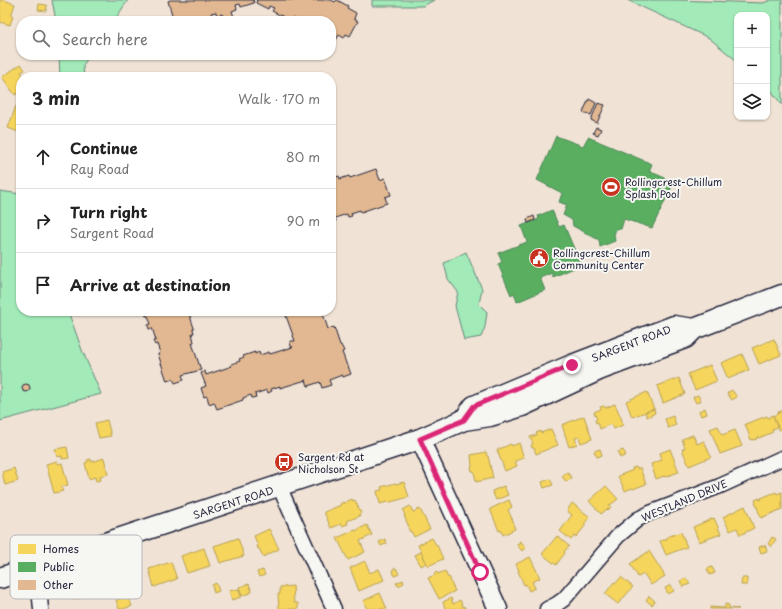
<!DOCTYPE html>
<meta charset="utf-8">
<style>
:root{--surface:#fff;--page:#f2f2f2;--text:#222;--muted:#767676;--line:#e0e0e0}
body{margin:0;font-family:"Playpen Sans",sans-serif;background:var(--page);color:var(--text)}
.controls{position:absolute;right:12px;top:12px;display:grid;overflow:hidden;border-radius:8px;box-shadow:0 1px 3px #0004}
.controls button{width:36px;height:36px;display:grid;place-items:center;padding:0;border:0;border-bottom:1px solid var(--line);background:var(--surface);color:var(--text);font:20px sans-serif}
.stop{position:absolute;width:12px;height:12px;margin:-9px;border:3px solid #db2777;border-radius:50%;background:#fff}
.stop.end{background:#db2777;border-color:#fff;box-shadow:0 1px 4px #0008}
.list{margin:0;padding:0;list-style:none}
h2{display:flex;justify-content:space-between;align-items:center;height:52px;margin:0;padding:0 16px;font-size:17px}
h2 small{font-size:13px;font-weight:400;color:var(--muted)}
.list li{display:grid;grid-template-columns:26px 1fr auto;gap:12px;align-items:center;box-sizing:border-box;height:64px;padding:0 16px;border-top:1px solid var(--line)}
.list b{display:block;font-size:15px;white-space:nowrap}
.list p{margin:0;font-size:13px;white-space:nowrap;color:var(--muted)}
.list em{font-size:13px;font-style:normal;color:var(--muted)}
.icon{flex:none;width:22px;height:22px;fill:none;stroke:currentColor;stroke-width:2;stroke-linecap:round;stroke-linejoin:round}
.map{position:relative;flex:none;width:782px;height:609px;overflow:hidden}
.search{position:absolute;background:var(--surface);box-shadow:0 1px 3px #0004;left:16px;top:16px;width:320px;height:44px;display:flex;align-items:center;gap:10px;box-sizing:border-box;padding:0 14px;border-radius:16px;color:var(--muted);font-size:15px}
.panel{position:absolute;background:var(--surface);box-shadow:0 1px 3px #0004;left:16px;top:72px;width:320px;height:244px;border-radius:16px}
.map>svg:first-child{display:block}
.built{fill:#ecd6c1}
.green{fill:#a2eab8;stroke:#62867a}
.homes{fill:#f6d55c;stroke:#b69f52}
.public{fill:#5aae61;stroke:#498456}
.building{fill:#e1b891;stroke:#22223b}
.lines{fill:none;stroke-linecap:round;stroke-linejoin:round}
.minor-casing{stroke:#22223b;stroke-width:17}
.tertiary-casing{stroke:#22223b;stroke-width:21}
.secondary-casing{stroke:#22223b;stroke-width:23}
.minor{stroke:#f6f6f2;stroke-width:14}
.tertiary{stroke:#f6f6f2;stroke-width:18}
.secondary{stroke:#f6f6f2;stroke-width:20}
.route{stroke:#db2777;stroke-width:5}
.labels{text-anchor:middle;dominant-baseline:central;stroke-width:4;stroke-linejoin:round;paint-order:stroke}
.poi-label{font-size:10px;fill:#22223b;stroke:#f6f6f2;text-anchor:start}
.street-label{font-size:10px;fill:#22223b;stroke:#f6f6f2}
.key{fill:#f6f6f2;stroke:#b6b6bb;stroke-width:1}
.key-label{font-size:11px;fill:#22223b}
</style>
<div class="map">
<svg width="782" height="609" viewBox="0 0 782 609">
<rect width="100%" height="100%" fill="#f0e3d5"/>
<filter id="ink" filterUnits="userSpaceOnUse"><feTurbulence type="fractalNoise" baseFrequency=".025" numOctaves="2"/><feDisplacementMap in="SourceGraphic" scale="8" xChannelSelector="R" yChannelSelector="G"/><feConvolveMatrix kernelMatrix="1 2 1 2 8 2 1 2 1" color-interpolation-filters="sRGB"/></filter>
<g filter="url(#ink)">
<!-- built -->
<polygon class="built" points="675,0 771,0 763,3"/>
<!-- green -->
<g class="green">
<polygon points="52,0 128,0 114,21 56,21"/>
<polygon points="372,0 434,0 423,6 372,6"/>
<polygon points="627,0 675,0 763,3 771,0 782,0 782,105 767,85 767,15 737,15 737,61 709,38"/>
<polygon points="59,55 90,55 83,65 84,77 60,77"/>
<polygon points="0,191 21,194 21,311 68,311 82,350 101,394 0,421"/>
<polygon points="466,252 482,289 479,304 487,312 485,327 481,337 464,340 455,306 458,292 448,279 444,263"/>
</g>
<!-- homes -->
<g class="homes">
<polygon points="0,0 4,0 15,4 11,16 13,16 10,25 0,22"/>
<polygon points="39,4 47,5 46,11 38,10"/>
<polygon points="21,64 25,70 21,72 24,77 21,77 21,91 15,95 2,77"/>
<polygon points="16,106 21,108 21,133 8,128"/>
<polygon points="774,339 781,355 759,364 752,348"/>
<polygon points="742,354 749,370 728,379 721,363"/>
<polygon points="710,365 717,381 695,390 688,374"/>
<polygon points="679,378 685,394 663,403 657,386"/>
<polygon points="732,390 737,397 732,400 727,393"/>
<polygon points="647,392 654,409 632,417 626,401"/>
<polygon points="698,395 701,401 696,403 693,397"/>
<polygon points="615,404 622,420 621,420 623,425 614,429 611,424 600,429 598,422 596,423 595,420 597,419 594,412 601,409 600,407 604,406 605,408"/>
<polygon points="705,408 707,414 701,416 699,411"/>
<polygon points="654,409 655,413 647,417 645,412"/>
<polygon points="782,411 782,429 779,430 773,416 779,413 778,412"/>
<polygon points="773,415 777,427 772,430 773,432 759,438 758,437 757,437 757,439 753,440 753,439 751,440 745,424 767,416 768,418"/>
<polygon points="584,416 592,439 581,443 579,437 575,438 577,444 569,447 562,425"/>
<polygon points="673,416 676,425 668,428 665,419"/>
<polygon points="107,420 111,436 99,438 95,423"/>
<polygon points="718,426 722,435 735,430 742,446 720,454 710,429"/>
<polygon points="551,429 558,445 536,454 534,448 532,448 531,445 533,444 530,437 537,435 536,433 540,431 541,433"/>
<polygon points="693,435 697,444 704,441 711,457 689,466 682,449 685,448 682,439"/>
<polygon points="519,443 524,458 515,461 517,466 505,471 497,450 511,444 512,446"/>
<polygon points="67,447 69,458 62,459 62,456 57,457 55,449"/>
<polygon points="600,449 602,455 597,457 594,451"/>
<polygon points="670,449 679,472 664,477 664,476 656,479 651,464 662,460 660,453"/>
<polygon points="623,450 626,455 620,458 618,452"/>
<polygon points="486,452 487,456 488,456 493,478 476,482 474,471 472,471 471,467 472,467 471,455"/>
<polygon points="104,458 108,474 100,476 101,480 96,481 95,477 89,479 85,463 88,462 87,460 91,459 91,462"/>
<polygon points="57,461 58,464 62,463 68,485 61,487 63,491 54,493 46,464"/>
<polygon points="636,467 637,469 640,468 646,484 633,489 632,488 625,491 618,476 633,470 632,468"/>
<polygon points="14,468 18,481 5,485 2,472"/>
<polygon points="567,472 572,478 566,482 562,476"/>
<polygon points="550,479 553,485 544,488 542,482"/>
<polygon points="404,482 409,497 387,503 387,502 380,504 377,491 382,490 381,487 396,483 396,484"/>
<polygon points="504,486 508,495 496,500 492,491"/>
<polygon points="606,486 618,499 609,506 611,507 608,510 607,509 601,514 589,501"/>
<polygon points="776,492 777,494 782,492 782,509 761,518 755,502 756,501 755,500 760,498 760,500 762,499 761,498"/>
<polygon points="352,499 353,501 355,500 361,513 359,514 360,516 347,521 348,524 342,526 341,524 331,528 324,512 341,505 340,504 343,502 344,504 344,503"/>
<polygon points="509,500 512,507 508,510 514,523 513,524 515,529 503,535 501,530 499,531 490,509"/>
<polygon points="572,503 590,517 584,524 586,525 576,537 574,536 571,540 560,531 572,515 567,511"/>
<polygon points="410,506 413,512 420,509 430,529 414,537 411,531 410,532 408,528 409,527 404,516 405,516 403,510"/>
<polygon points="745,506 754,528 740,535 737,528 730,531 723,517"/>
<polygon points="714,518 721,534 699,542 693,527"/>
<polygon points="367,525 372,535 360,541 365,552 348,560 337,538 355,530 355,531"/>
<polygon points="269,529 279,549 263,557 259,548 258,549 257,546 258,546 254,536"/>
<polygon points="681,532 687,547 666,555 660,541 667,539 667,537"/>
<polygon points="557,536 569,546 564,552 565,553 556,565 542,554"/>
<polygon points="772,537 776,539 771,547 768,544"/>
<polygon points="238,538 244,556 220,563 214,546"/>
<polygon points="432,538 436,545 437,545 443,559 428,566 418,545"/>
<polygon points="385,539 387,543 381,546 379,542"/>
<polygon points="520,541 526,547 522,551 517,545"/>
<polygon points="765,545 767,551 761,553 759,547"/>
<polygon points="204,548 210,566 187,573 181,556"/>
<polygon points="649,551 665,576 651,585 644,574 638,577 630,564"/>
<polygon points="421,552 426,563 421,566 415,555"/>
<polygon points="530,557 540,578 532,582 535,588 529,591 526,584 524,585 518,571 519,571 516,564"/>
<polygon points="365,561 370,573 379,569 384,580 359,591 350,568"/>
<polygon points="171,562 177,579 154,587 149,569"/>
<polygon points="712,567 715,573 710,575 707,569"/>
<polygon points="396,568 399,574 395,576 392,570"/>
<polygon points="263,570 265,575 259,577 257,572"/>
<polygon points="445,571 448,578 449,577 451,580 450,581 455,591 439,599 428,578 435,575 434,573 437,572 438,574"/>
<polygon points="621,577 633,587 618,604 605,594 614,582 616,583"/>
<polygon points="686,578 690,584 683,587 680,581"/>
<polygon points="742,578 747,578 747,585 741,585"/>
<polygon points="94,580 96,584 101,582 103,589 98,591 98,592 72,600 68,590"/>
<polygon points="403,580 404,583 398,586 396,583"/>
<polygon points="216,583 219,591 214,593 212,585"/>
<polygon points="249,584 252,592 242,596 239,587"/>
<polygon points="671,585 674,591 668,594 665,588"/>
<polygon points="293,586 294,603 298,603 298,609 279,609 278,594 280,594 280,587"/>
<polygon points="239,589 241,597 232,600 229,591"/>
<polygon points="380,593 387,609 367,609 363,601"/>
<polygon points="128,596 132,606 123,609 119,609 116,600"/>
<polygon points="649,596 655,601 652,605 646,600"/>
<polygon points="451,598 453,604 460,600 463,607 464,606 466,609 445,609 443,602"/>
<polygon points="725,604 729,605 729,608 739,609 710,609 710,607 725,608"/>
</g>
<!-- public -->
<g class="public">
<polygon points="556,136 583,146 588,137 652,164 649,171 674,182 652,228 624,219 621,229 616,229 614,235 615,241 600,247 599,240 573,226 572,220 563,215 567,205 559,202 562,193 537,180"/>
<polygon points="552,210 559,227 564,225 581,265 553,277 552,273 540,278 545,290 517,302 514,293 511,295 498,264 502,262 498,253 527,242 521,226 539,219 538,216"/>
</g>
<!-- building -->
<g class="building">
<polygon points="170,0 254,0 253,0 254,3 241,7 240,4 236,5 237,9 232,11 234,17 225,20 222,14 217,16 216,12 211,13 212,16 200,20 199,18 189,21 181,21 180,18 177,19 176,17 173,18 168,1"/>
<polygon points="256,0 331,0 335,2 337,0 348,6 347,8 356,13 354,19 358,21 350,36 346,34 344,38 339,35 336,40 332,38 331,39 331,21 297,21 297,20 293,18 291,21 272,11 274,8 269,6 268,9 256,3 257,0"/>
<polygon points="589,99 596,103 591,115 583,112"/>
<polygon points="598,103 605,105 597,123 591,120"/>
<polygon points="596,127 601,129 598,135 593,133"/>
<polygon points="376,169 380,180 385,178 391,195 385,197 387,203 361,212 360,210 351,213 352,216 348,217 347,214 335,218 336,221 333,222 331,219 331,178 335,176 336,177 339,176 340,179 349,176 350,178"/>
<polygon points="534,216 535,220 528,223 527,219"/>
<polygon points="144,311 184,311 185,314 188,313 189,316 190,316 194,328 193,329 194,333 192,333 194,342 192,343 201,370 182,375 184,380 175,383 173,379 167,381 158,354 160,353 157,344 155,345 153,341 156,340 152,328 149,329 148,325 151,324 148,316 146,316"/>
<polygon points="283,311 322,311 328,329 334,327 340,345 341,345 344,351 342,352 347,366 348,366 351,374 343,377 342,375 329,380 331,385 322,388 320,382 308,386 306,380 280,388 280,386 271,389 272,391 268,393 267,390 255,394 256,397 252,398 251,395 243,398 243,400 217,409 214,402 209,404 207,396 204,397 201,388 206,386 201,373 205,371 206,375 232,366 231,364 240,361 239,359 244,357 243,356 255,352 255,354 259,352 260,355 269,352 270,354 293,347 290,345 291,341 295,341 285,313 284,314"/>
<circle cx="26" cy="388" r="4"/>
</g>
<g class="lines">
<!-- minor casing -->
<g class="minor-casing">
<g id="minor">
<polyline points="279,486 334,609"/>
<polyline points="33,568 39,589 41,609"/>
<polyline points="547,609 557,604 564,599 618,536 638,519 650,513 720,486 782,458"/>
</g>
</g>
<!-- tertiary casing -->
<g class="tertiary-casing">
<polyline id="tertiary" points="420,439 498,609"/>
</g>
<!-- secondary casing -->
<g class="secondary-casing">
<g id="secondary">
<polyline points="464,420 474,406 572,365 674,326 694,329"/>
<polyline points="0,578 420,439 464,420 490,416 522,406 599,370 685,338 694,329 782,295"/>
</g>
</g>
<!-- minor -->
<use href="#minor" class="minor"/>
<!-- tertiary -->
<use href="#tertiary" class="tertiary"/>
<!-- secondary -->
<use href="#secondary" class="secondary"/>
</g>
</g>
<g class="lines" filter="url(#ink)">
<!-- route -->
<polyline class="route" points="480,572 420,439 464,420 474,406 572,365"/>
</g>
<!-- icons -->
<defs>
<g id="stadium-disc" transform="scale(1)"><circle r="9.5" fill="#c8321e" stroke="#f6f6f2"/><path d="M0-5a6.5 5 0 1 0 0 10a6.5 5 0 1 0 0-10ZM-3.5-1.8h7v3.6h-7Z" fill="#fff"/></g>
<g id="civic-disc" transform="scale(1)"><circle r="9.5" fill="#c8321e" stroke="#f6f6f2"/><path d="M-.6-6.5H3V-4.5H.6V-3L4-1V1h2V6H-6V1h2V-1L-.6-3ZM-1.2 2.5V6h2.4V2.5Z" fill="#fff"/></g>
<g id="bus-disc" transform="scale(1)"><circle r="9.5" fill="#c8321e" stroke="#f6f6f2"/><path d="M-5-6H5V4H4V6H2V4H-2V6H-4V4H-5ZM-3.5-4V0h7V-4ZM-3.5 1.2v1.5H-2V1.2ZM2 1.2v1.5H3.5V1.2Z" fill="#fff"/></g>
</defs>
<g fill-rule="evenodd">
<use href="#stadium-disc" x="611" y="187"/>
<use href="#civic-disc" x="539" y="258"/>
<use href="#bus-disc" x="284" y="462"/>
</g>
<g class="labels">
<!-- poi labels -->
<g class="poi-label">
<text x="625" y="181">Rollingcrest-Chillum<tspan x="625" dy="12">Splash Pool</tspan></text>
<text x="553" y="252">Rollingcrest-Chillum<tspan x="553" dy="12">Community Center</tspan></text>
<text x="298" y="456">Sargent Rd at<tspan x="298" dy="12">Nicholson St</tspan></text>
</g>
<!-- street labels -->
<g class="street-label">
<text transform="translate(631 343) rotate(-21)">SARGENT ROAD</text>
<text transform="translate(684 500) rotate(-23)">WESTLAND DRIVE</text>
<text transform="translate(233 502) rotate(-18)">SARGENT ROAD</text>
</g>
</g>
<!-- legend -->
<rect x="10" y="535" width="132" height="64" rx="6" class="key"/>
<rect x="18" y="544" width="18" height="10" fill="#f6d55c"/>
<rect x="18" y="562" width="18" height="10" fill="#5aae61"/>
<rect x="18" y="580" width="18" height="10" fill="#e1b891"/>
<g class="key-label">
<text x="43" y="553">Homes</text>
<text x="43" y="571">Public</text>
<text x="43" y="589">Other</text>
</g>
</svg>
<div class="controls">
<button>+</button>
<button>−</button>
<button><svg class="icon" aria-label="layers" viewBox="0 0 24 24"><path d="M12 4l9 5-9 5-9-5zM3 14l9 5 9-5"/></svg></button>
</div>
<div class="stop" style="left:480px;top:572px"></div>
<div class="stop end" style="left:572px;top:365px"></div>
<div class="search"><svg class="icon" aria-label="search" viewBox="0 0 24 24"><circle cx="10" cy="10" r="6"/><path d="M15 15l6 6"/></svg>Search here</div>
<section class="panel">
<h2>3 min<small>Walk · 170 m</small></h2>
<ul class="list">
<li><svg class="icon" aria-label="ahead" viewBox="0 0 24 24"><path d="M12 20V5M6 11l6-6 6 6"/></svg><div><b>Continue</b><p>Ray Road</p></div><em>80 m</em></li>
<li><svg class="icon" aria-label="right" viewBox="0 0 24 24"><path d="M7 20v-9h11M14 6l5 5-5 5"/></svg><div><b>Turn right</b><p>Sargent Road</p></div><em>90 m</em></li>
<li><svg class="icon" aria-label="arrive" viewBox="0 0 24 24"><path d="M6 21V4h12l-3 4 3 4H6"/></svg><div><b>Arrive at destination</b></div></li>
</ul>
</section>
</div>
